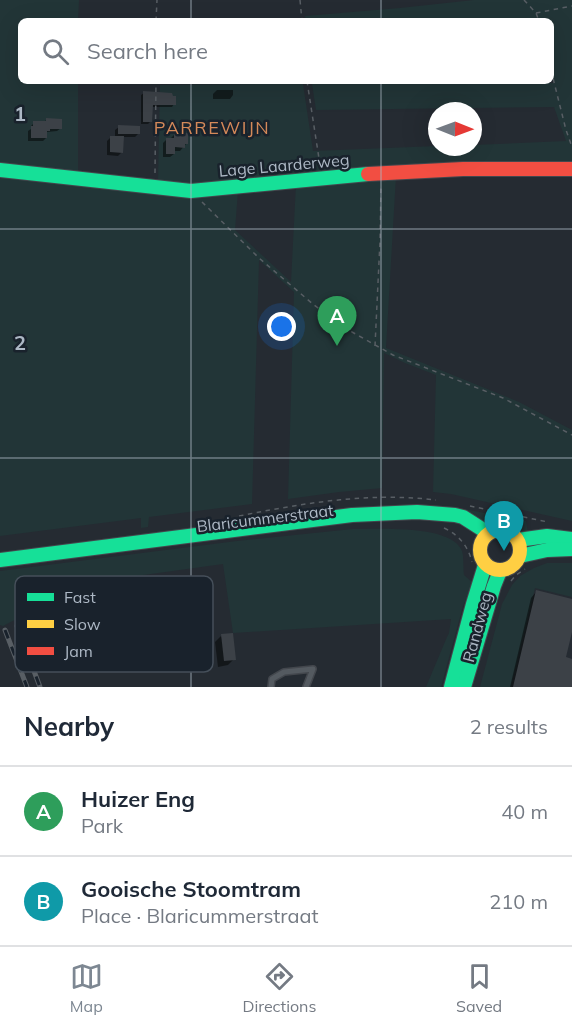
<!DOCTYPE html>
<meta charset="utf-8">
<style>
:root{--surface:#fff;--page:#f2f2f3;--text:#1f2937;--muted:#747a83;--line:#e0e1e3;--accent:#7d8792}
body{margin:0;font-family:Mulish,sans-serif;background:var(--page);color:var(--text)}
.compass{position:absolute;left:428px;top:102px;width:54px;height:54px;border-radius:50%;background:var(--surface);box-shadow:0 6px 24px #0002;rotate:91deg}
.you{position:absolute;left:282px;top:327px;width:21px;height:21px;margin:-15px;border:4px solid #fff;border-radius:50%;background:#1a73e8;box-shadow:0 0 0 9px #1a73e833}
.badge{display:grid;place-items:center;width:39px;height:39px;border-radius:50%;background:var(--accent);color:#fff;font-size:20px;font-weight:700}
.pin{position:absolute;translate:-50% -50px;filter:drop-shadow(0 2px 3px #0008)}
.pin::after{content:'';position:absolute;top:32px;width:21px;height:18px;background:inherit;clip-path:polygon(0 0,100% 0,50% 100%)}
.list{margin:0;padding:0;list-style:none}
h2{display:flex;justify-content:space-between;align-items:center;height:78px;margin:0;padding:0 24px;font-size:26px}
h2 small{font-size:20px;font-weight:400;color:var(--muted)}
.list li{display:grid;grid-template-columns:39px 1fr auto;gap:18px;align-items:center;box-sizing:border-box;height:90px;padding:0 24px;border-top:2px solid var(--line)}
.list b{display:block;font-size:22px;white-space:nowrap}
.list p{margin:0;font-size:20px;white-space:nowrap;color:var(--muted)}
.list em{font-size:20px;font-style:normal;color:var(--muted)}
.icon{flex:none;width:33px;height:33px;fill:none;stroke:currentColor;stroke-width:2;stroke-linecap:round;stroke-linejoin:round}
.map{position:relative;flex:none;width:572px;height:687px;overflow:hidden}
.search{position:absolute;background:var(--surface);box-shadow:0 6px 24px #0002;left:18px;right:18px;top:18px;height:66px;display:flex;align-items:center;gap:15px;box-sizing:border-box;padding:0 21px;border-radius:9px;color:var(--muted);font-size:22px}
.sheet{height:258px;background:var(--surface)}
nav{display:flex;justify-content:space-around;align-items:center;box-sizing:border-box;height:84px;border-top:2px solid var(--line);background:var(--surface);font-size:16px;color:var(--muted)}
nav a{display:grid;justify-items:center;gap:3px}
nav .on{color:var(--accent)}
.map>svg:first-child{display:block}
.green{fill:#223537}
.shadow{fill:#0007}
.building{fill:#3c4147}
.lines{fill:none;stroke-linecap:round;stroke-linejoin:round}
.lane-casing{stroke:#43474d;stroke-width:8}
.fast-casing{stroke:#43474d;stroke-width:16}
.slow-casing{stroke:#43474d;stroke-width:16}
.jam-casing{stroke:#43474d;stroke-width:16}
.path{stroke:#585e64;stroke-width:1.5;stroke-dasharray:4.5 4.5;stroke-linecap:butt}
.lane{stroke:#545a60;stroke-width:5}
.fast{stroke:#16e098;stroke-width:14}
.slow{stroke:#ffcf43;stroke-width:14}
.jam{stroke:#f24e42;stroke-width:14}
.rail-casing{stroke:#585e64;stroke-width:5}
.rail{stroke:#19222c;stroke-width:3;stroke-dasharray:9;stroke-linecap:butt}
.grid{fill:none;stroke:#adb8c5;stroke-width:1.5;stroke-opacity:0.55}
.labels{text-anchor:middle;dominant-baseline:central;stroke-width:5;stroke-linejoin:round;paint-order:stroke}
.street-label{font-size:16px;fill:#adb8c5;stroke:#19222c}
.neighbourhood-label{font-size:18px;letter-spacing:1.5px;fill:#d48959;stroke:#19222c}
.key{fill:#19222c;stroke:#454f5a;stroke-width:1.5}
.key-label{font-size:16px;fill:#adb8c5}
.grid-label{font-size:20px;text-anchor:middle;font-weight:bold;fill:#adb8c5;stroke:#19222c;stroke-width:5;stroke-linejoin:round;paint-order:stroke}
</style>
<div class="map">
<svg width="572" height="687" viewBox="0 0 572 687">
<rect width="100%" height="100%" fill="#252b32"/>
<!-- green -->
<g class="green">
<polygon points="0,0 79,0 78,21 21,21 21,81 78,81 78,173 0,165"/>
<polygon points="474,0 572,0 572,165 188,188 158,182 160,85 255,84 256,81 287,81 288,84 303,84 313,151 437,146 473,147 473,145 566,141 554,107 316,110 312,84 553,83 553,70 551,61 551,21 306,21 305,16 400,8"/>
<polygon points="0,174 238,191 235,230 291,282 296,184 396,176 386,348 519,402 572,430 572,521 451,494 433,492 436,375 405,363 384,353 382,488 339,492 288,499 294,292 259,260 252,504 149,517 148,527 141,528 141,518 0,536"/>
<path d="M 459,508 L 526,521 L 528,533 C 521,532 519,528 514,526 C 505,522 495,523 487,527 Z"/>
<path d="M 353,529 C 377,529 452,524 462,551 C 464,558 463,567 464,575 L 473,583 L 463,606 L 441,687 L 426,687 L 447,637 L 449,633 L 451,619 L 233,633 L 223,564 L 122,578 L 55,599 L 53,592 L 39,594 L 32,603 L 30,612 L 3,626 L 0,625 L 0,571 L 237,541 Z"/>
<polygon points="547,563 572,563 572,597 535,588 511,687 480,687 502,604 512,585 520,576 534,568"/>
</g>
<!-- shadow -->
<g class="shadow">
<polygon points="217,90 233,90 233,95 230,99 213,99 213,94"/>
<polygon points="144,93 174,104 172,107 151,107 151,121 148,124 141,124 141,95"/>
<polygon points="46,120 61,128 57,131 47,132 46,138 43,141 28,141 28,131 31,129 31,126 34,123 44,123"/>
<polygon points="119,127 138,134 135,137 122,137 122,152 118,156 107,155 107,141 111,137 115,137 115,130"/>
<polygon points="175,134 186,144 180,151 174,151 174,154 170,157 163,157 163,143 167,139 171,140 171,138"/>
<polygon points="536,592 572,600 572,625 564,658 572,660 572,687 510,687 531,598"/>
<polygon points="221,636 234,659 228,665 218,667 215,642"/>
</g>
<!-- building -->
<g class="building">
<polygon points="143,91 172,93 173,96 176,96 176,105 153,105 152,122 143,122"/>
<polygon points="46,118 62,119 62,129 50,129 50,131 47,131 47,138 31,138 31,126 33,126 33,121 46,121"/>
<polygon points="118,125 140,126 140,134 118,134"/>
<polygon points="174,132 188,133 188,144 185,144 185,148 175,147 175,154 166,154 166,138 174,138"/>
<polygon points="110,136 124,136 123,153 110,152"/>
<polygon points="536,590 572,599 572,632 566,657 572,659 572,687 513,687"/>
<polygon points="233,633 236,660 224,661 221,634"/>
</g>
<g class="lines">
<!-- lane casing -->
<g class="lane-casing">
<polyline id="lane" points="271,687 272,679 284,672 313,669 306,687"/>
</g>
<!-- fast casing -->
<g class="fast-casing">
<g id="fast">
<polyline points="0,170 191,191 368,174"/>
<polyline points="518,540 547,536 572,539"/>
<polyline points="520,556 547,550 572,549"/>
<polyline points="0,560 352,515 417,512 455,515 463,517 488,533"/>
<polyline points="451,687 473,604 485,565"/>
<polyline points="464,687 494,586 500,571"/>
</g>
</g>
<!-- slow casing -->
<g class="slow-casing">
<circle id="slow" cx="500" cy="550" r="20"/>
</g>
<!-- jam casing -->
<g class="jam-casing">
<polyline id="jam" points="368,174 463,169 572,169"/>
</g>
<!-- path -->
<g class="path">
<polyline points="300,0 302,21"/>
<polyline points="524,0 536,13 539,21"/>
<polyline points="536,13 572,6"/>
<polyline points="156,21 157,0"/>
<polyline points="551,70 566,130 572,147"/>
<polyline points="307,81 320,165"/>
<polyline points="155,173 156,81"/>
<polyline points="202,202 259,258 314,305 352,332 393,355 503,398 572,435"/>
<polyline points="375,346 380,241 381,185"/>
<polyline points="470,506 548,522"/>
<path d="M 239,516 C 304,503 369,492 436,500"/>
<path d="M 444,528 C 459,535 468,546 472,562"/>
<polyline points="511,581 516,575 525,569"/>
</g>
<!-- lane -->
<use href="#lane" class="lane"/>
<!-- fast -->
<use href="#fast" class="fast"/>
<!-- slow -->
<use href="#slow" class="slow"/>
<!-- jam -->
<use href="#jam" class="jam"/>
<!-- rail casing -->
<g class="rail-casing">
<g id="rail">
<polyline points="17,626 40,687"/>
<polyline points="5,630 27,687"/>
</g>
</g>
<!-- rail -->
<use href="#rail" class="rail"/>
</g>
<!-- grid -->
<path class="grid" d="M 191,0 L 191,21M 381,0 L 381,21M 191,81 L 191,687M 381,81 L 381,687M 0,229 L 572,229M 0,458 L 572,458"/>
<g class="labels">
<!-- street labels -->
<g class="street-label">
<text transform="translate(284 165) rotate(-5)">Lage Laarderweg</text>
<text transform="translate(265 518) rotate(-7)">Blaricummerstraat</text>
<text transform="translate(477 627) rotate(-75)">Randweg</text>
</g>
<!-- neighbourhood labels -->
<g class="neighbourhood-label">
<text x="212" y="127">PARREWIJN</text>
</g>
</g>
<!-- legend -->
<rect x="15" y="576" width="198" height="96" rx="9" class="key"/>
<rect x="27" y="593" width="27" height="8" fill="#16e098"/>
<rect x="27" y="620" width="27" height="8" fill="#ffcf43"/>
<rect x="27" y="647" width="27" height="8" fill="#f24e42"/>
<g class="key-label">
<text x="64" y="603">Fast</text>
<text x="64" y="630">Slow</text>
<text x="64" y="657">Jam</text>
</g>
<g class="grid-label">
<text x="20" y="121">1</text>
<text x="20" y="350">2</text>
</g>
</svg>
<svg class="compass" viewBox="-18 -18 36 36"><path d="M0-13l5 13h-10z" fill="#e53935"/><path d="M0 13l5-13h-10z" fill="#747a83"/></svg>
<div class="you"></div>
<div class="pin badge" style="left:337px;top:346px;background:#2e9e5b">A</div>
<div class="pin badge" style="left:504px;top:551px;background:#0f9aa8">B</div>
<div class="search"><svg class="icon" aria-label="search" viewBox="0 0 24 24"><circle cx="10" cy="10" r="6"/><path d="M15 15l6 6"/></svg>Search here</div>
</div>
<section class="sheet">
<h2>Nearby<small>2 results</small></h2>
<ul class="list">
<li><span class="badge" style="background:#2e9e5b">A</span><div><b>Huizer Eng</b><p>Park</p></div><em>40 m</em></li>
<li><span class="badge" style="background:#0f9aa8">B</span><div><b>Gooische Stoomtram</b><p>Place · Blaricummerstraat</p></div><em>210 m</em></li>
</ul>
</section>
<nav>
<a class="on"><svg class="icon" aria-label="map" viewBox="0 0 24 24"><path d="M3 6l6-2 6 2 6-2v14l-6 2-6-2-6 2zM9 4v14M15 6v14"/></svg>Map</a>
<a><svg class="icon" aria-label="directions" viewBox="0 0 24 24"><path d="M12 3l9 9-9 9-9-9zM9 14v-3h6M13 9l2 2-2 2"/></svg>Directions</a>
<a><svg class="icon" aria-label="saved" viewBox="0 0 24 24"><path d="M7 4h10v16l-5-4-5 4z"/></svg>Saved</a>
</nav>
